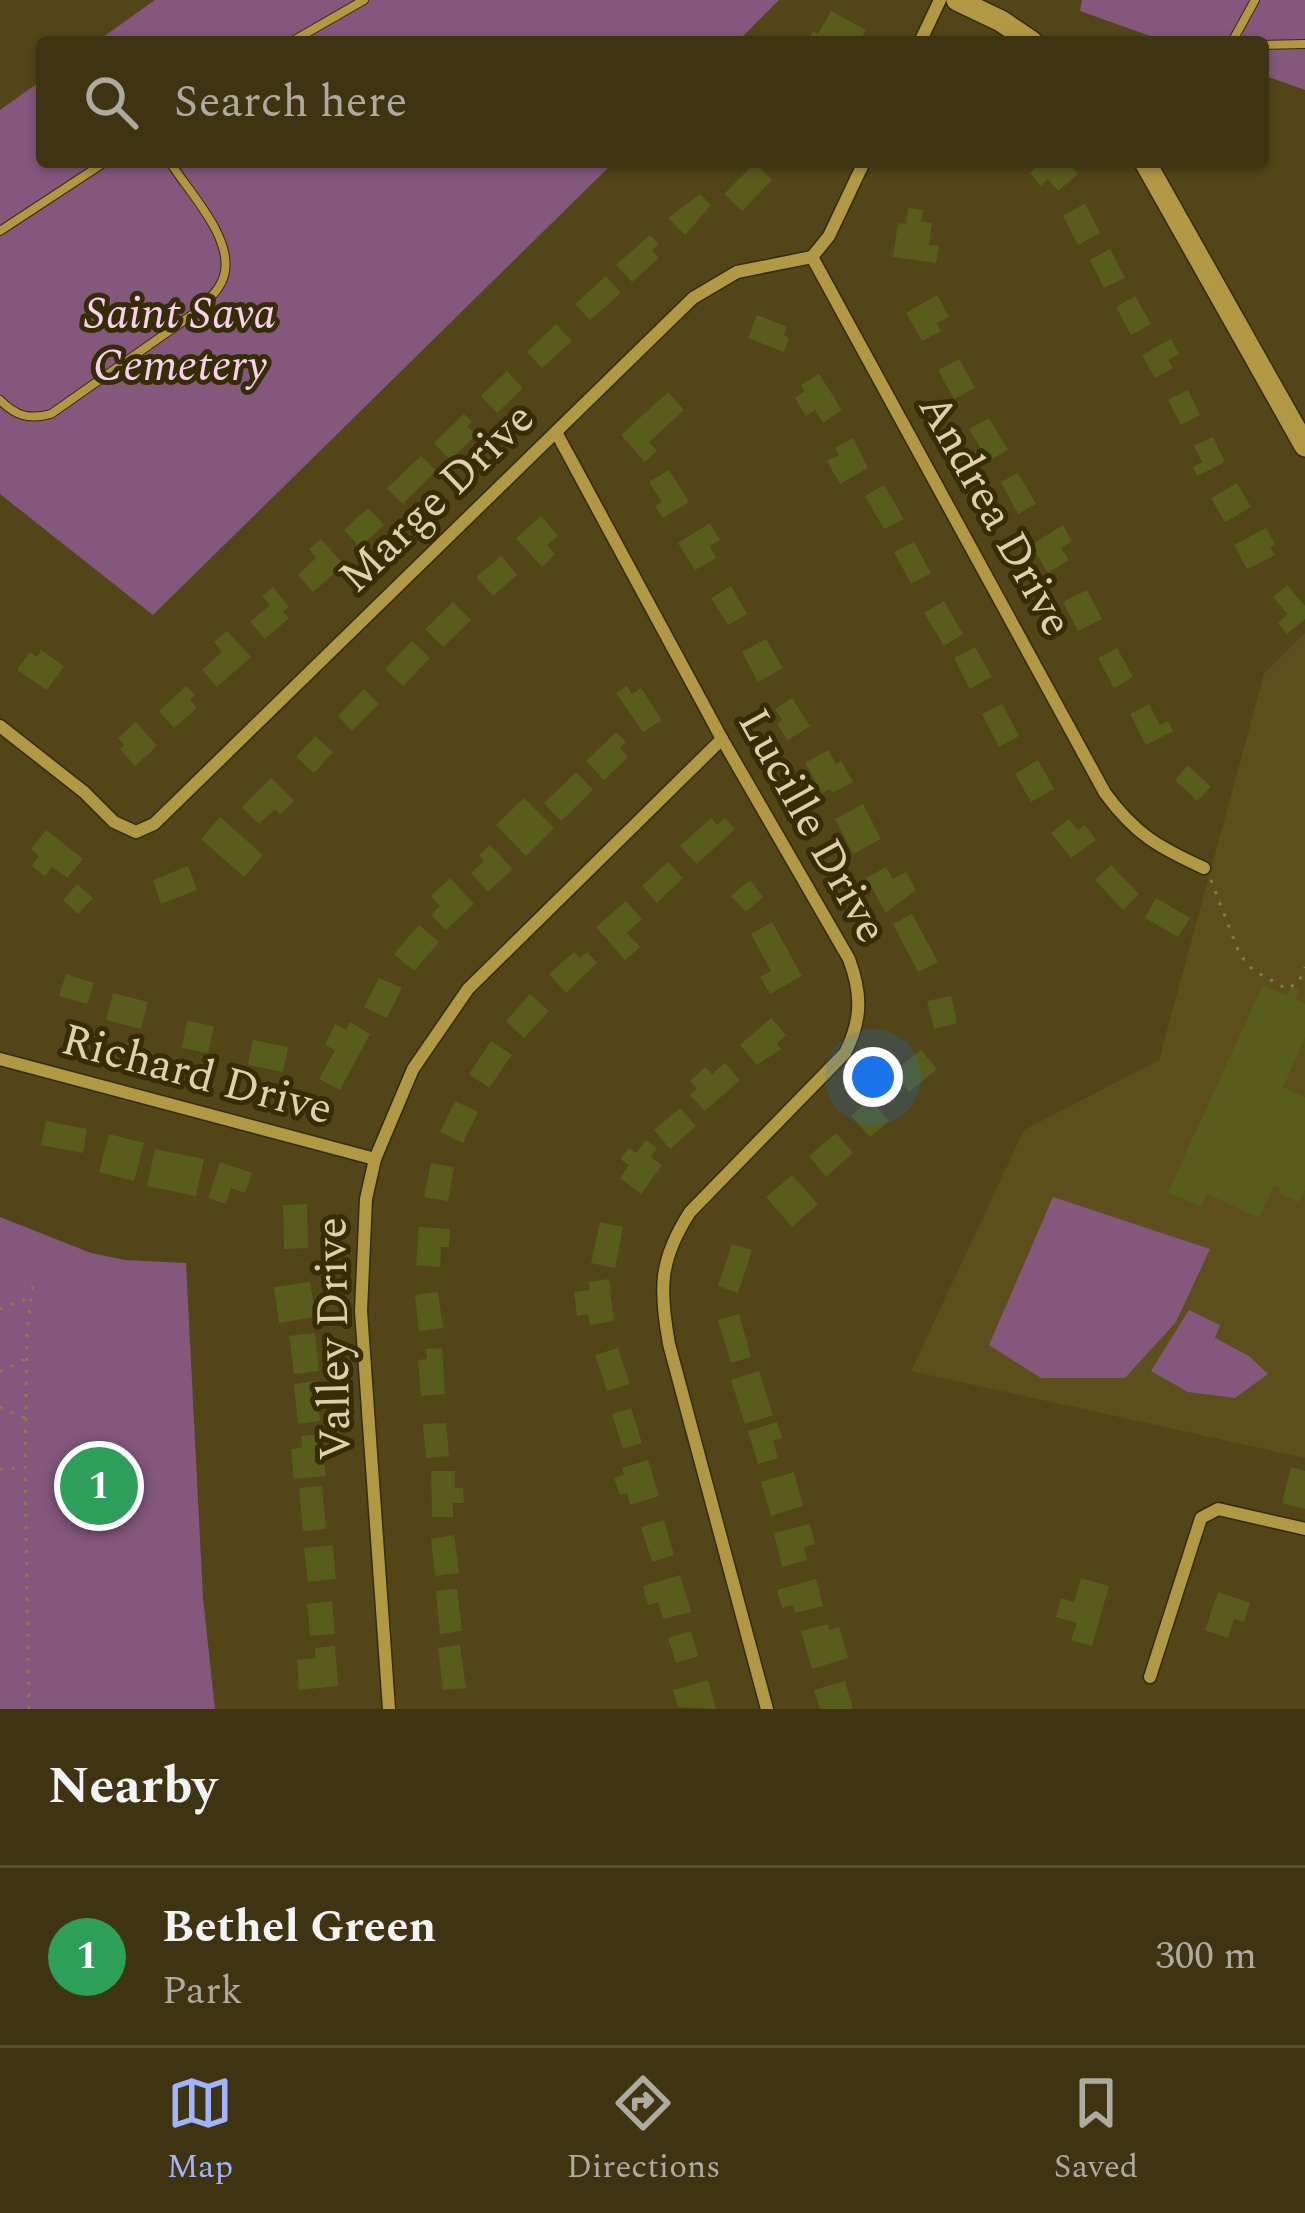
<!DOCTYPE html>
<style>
:root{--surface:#3e3412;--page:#493f20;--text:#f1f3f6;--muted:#adaa9f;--line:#574f32;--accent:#a1b3fd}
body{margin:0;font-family:Spectral,serif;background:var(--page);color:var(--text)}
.you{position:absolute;left:873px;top:1077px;width:42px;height:42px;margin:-30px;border:9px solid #fff;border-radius:50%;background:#1a73e8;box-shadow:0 0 0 18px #1a73e833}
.badge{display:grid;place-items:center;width:78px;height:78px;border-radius:50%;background:var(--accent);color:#fff;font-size:39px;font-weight:700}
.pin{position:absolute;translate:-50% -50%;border:6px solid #fff;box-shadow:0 3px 12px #0006}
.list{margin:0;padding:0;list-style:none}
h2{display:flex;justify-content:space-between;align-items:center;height:156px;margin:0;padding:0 48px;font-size:51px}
h2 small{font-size:39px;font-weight:400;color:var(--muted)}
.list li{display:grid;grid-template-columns:78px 1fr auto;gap:36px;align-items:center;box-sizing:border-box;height:180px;padding:0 48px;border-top:3px solid var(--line)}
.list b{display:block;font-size:45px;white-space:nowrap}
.list p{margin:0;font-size:39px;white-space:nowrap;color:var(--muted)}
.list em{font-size:39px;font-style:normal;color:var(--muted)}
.icon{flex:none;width:66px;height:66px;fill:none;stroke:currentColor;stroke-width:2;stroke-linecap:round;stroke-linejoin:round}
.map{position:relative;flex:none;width:1305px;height:1709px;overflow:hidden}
.search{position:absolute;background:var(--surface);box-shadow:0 3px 9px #0004;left:36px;right:36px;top:36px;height:132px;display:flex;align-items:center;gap:30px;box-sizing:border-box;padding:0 42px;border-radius:12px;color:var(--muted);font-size:45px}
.sheet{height:336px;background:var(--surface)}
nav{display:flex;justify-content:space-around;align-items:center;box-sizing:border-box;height:168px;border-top:3px solid var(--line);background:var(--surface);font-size:33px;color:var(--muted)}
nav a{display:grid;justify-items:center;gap:6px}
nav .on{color:var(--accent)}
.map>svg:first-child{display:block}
.built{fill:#5d4f1c}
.green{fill:#84577c}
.building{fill:#585d1b}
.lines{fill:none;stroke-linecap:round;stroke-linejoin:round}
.service-casing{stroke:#342c11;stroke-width:10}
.minor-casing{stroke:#342c11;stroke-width:15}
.tertiary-casing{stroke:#342c11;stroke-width:24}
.path{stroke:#877b4f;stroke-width:3;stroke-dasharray:3 9;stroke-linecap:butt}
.service{stroke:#b19843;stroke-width:8}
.minor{stroke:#b19843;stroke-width:12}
.tertiary{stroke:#b19843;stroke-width:21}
.labels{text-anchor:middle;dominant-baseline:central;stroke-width:10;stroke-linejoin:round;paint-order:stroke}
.park-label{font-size:45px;font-style:italic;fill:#f8d0f0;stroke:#362c06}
.street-label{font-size:45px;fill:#ddd1a9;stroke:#362c06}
</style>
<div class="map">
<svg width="1305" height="1709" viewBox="0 0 1305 1709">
<rect width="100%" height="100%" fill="#524518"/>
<!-- built -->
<polygon class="built" points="1305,633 1305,1458 911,1371 1024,1130 1159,1060 1264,674"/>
<!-- green -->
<g class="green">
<polygon points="155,0 779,0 737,42 96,42"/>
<polygon points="1082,0 1305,0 1305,90 1263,75 1263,42 1167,42 1080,11"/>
<polygon points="42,80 42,162 614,162 153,615 0,494 0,110"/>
<polygon points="1053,1197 1210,1249 1176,1322 1125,1378 1041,1378 989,1345"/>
<polygon points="0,1217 91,1253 125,1260 186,1263 203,1598 215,1709 0,1709"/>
<polygon points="1189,1310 1220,1325 1215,1338 1249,1356 1268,1374 1235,1398 1188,1392 1151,1371"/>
</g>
<!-- building -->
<g class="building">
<polygon points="831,11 866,30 859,42 807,42 813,31 818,34"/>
<polygon points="1042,162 1068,162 1078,174 1058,191 1048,179 1041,186 1030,173"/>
<polygon points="755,163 772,180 742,211 724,194"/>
<polygon points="700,194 711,205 685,235 668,218"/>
<polygon points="1085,204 1100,233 1078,245 1063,215"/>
<polygon points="908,208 923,210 921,222 932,223 929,245 939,246 936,263 893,257 898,223 906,224"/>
<polygon points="650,235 659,244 652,250 659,258 632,282 616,265"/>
<polygon points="1110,249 1125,278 1104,288 1090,260"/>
<polygon points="606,276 621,293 590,320 575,304"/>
<polygon points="937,295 949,317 936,323 941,331 922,341 906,313"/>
<polygon points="1135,296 1151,324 1131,335 1116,307"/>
<polygon points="757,315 787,327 784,335 789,338 784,352 748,338"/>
<polygon points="556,324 572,341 542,368 527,352"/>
<polygon points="1171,339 1179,354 1168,360 1173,368 1155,378 1142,355"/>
<polygon points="959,359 975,388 954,399 938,370"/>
<polygon points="507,371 523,388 497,413 481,396"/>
<polygon points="819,374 842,410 823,423 815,410 806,416 795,398 805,391 801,385"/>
<polygon points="1188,390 1200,415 1181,425 1168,400"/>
<polygon points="668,392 684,410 649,442 657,451 645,462 621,435"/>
<polygon points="464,414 472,422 467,426 476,435 450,460 434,443"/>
<polygon points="989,418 1008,450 988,461 969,429"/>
<polygon points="1213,437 1225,462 1197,476 1193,467 1202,462 1194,446"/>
<polygon points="853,438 868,468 840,484 827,461 839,455 835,448"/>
<polygon points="421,456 436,471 403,504 387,488"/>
<polygon points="669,470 689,502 663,518 655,506 662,502 649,482"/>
<polygon points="1018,473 1036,504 1018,514 1001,482"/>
<polygon points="1237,483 1251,507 1225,522 1211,498"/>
<polygon points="884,485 904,519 884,529 865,496"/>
<polygon points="368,508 384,525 360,547 344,530"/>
<polygon points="541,516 558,536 547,545 555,554 542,567 516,538"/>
<polygon points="710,523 720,540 710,546 716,558 695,570 678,543"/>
<polygon points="1063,525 1072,541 1061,548 1069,560 1048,573 1031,545"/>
<polygon points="1266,528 1275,545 1270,547 1275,555 1247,569 1234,545"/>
<polygon points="321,539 344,565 313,592 298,575 316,558 309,549"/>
<polygon points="914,542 931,573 911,584 894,552"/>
<polygon points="501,556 517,575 493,596 476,577"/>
<polygon points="1287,585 1305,606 1305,619 1287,634 1278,623 1288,614 1273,597"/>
<polygon points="731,586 747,614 728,625 711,598"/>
<polygon points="273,587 289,607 283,612 289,618 265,639 250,622 270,605 262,596"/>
<polygon points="1087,590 1102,619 1078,631 1063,602"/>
<polygon points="944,601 963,634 944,646 924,613"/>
<polygon points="453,602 471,620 443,647 425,629"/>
<polygon points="227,631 251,657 217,687 202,670 222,652 214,642"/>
<polygon points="766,639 783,668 758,682 742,652"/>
<polygon points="412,641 430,658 403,686 385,669"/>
<polygon points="975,647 992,677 970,689 954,658"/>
<polygon points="1117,648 1133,677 1114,688 1098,658"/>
<polygon points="41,650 64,666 47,690 17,670 30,652 37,657"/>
<polygon points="186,686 195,695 190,699 197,708 174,728 159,711"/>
<polygon points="627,686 632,694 641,688 662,720 643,732 616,693"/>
<polygon points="364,689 379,704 352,731 338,716"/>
<polygon points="792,698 810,726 788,740 777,724 782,720 775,709"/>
<polygon points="1002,704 1019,736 999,747 982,714"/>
<polygon points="1149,704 1160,725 1168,721 1173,731 1146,745 1130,714"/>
<polygon points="136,722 157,746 135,766 120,749 124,745 118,738"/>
<polygon points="616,732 626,742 620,748 628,757 604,780 586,761"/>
<polygon points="315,736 333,752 314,773 296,757"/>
<polygon points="828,750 836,764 841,761 853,782 832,793 830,789 822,793 805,763"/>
<polygon points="1038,760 1054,789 1031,802 1015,774"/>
<polygon points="1188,765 1211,787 1197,801 1175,780"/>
<polygon points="576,772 593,790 561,821 544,803"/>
<polygon points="271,778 294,801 280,814 275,809 259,824 242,807"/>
<polygon points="524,798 554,828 526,856 496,825"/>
<polygon points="863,804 881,839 853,854 835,819"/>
<polygon points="220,817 263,855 244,877 201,839"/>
<polygon points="711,818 717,825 725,818 735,829 697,864 680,846"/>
<polygon points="1069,819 1078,830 1085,825 1096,840 1071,858 1051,833"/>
<polygon points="46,830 83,859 67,878 52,867 45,876 32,866 39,856 31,849"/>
<polygon points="490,845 513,869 488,892 471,873 484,861 479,855"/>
<polygon points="668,862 683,878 657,903 642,886"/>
<polygon points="1111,865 1139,894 1123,910 1095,880"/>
<polygon points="188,866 197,890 161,904 153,880"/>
<polygon points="886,867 893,879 906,872 916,890 886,913 866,878"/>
<polygon points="450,878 474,904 446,930 431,915 440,906 431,896"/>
<polygon points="750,880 763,897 746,912 731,896"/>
<polygon points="77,884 93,898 78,914 63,900"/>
<polygon points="1156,898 1190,918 1178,937 1145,918"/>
<polygon points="626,901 642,919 627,933 640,947 625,960 596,927"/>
<polygon points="912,914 938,962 918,972 893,924"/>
<polygon points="772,922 802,976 770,994 760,977 771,971 751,934"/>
<polygon points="419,925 439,942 414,971 394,954"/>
<polygon points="574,952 580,958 587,952 597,963 566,993 549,974"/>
<polygon points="66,974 94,983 87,1004 59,996"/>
<polygon points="379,978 402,988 387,1018 364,1007"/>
<polygon points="1263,985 1287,996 1291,987 1299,990 1295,999 1305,1004 1305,1038 1283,1087 1305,1097 1305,1190 1299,1202 1279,1193 1281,1189 1274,1185 1259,1218 1207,1194 1201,1207 1168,1192"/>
<polygon points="113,993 148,1002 141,1029 106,1020"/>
<polygon points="530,994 549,1011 524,1038 506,1021"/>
<polygon points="951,996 957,1023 934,1029 927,1001"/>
<polygon points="771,1018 786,1035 777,1044 781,1049 757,1065 740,1045"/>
<polygon points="187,1021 214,1026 208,1053 182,1048"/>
<polygon points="350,1022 370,1034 340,1090 319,1079 335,1050 325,1045 335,1024 346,1030"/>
<polygon points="253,1040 288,1047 283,1072 248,1065"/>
<polygon points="491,1041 512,1055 489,1088 469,1074"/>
<polygon points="921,1050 937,1069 909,1092 893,1072"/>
<polygon points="725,1063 740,1080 705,1111 690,1095 697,1089 690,1081 705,1067 712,1074"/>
<polygon points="870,1099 889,1121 870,1137 851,1116"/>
<polygon points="455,1101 478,1112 463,1143 440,1132"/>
<polygon points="680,1108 696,1126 670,1149 654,1130"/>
<polygon points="46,1121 87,1129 83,1153 41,1145"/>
<polygon points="836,1133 853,1153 826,1177 809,1156"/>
<polygon points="109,1134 144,1143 134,1181 99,1172"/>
<polygon points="646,1140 657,1148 651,1157 662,1165 641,1194 620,1178 629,1165 620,1159 629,1148 636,1153"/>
<polygon points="155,1149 204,1159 196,1196 147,1186"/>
<polygon points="220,1162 252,1173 245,1193 231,1188 226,1204 208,1198"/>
<polygon points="431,1163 454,1167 448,1201 424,1197"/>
<polygon points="792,1175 818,1204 792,1227 766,1197"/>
<polygon points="307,1204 308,1248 284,1249 283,1205"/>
<polygon points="600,1222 623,1227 615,1268 591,1263"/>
<polygon points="419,1227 450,1229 449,1247 441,1247 440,1267 416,1265"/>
<polygon points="732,1244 752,1250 738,1293 718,1286"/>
<polygon points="609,1279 614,1321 590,1325 588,1314 577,1316 574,1292 590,1290 589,1282"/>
<polygon points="310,1282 316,1317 279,1323 274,1287"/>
<polygon points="438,1292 443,1328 419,1331 415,1295"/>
<polygon points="739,1314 751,1357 731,1363 718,1320"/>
<polygon points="315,1333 319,1371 294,1374 289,1336"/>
<polygon points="442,1348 445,1394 421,1396 418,1360 427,1359 426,1349"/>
<polygon points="618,1348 630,1384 607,1391 595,1355"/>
<polygon points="759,1371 773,1415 745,1424 731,1380"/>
<polygon points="316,1381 320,1421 298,1424 294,1384"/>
<polygon points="631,1408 642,1443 623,1449 612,1414"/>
<polygon points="777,1422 782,1438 773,1441 778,1458 758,1464 748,1431"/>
<polygon points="446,1423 449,1456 426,1458 423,1424"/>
<polygon points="321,1434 326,1476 294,1479 291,1449 302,1448 301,1436"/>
<polygon points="648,1460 659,1496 630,1505 627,1493 620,1495 614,1478 624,1474 622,1468"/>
<polygon points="1291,1467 1305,1471 1305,1509 1282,1503"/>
<polygon points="431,1471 455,1471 455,1488 463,1488 464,1503 453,1503 453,1517 432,1517"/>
<polygon points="794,1472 803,1506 771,1516 761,1482"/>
<polygon points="322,1486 326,1529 303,1531 299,1488"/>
<polygon points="664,1520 674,1555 652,1562 641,1527"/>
<polygon points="810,1524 815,1544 804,1547 807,1560 782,1567 774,1533"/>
<polygon points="454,1535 459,1573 435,1576 431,1539"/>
<polygon points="333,1545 336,1579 308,1582 304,1548"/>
<polygon points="680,1575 691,1612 663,1619 658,1602 648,1605 643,1586"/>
<polygon points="1081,1578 1109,1586 1092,1646 1071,1640 1077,1623 1056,1617 1061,1598 1074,1602"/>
<polygon points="816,1579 823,1606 795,1613 793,1605 782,1608 777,1590"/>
<polygon points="457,1589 462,1631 440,1634 436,1591"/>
<polygon points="1218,1592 1250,1603 1244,1622 1234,1619 1228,1638 1205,1630"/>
<polygon points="332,1601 335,1634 310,1636 307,1604"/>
<polygon points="828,1624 829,1630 839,1627 848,1658 812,1669 801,1631"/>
<polygon points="691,1631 698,1656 676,1663 668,1638"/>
<polygon points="460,1645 466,1688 443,1690 438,1648"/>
<polygon points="335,1646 338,1686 299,1690 297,1660 316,1658 315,1648"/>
<polygon points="708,1680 716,1709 678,1707 673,1690"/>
<polygon points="845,1681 853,1709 820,1709 814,1690"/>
</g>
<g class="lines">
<!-- service casing -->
<g class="service-casing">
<g id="service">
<polyline points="291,42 364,0"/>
<polyline points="1232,42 1255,0"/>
<polyline points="1263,45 1305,44"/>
<polyline points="0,231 105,162"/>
<path d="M 0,400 C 16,416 29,420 51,414 L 199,310 C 209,299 223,287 225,271 C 231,235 188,191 170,162"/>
</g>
</g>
<!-- minor casing -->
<g class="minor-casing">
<g id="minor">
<polyline points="920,42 940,0"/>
<path d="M 864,162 L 829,236 L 812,257 L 1105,793 C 1135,834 1158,847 1204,868"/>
<path d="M 556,432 L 722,739 L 849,959 C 862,994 862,1020 845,1053 L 690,1212 C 659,1260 659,1289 669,1344 L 767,1709"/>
<polyline points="0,726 84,792 114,822 136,832 154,824 693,298 737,272 812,257"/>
<polyline points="0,1059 375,1159"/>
<polyline points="1150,1677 1201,1518 1218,1509 1305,1529"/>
<polyline points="389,1709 361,1311 366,1199 375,1159 413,1069 468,989 722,739"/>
</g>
</g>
<!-- tertiary casing -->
<g class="tertiary-casing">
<g id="tertiary">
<polyline points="957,0 1001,21 1032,42"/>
<polyline points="1145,162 1305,446"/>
</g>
</g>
<!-- path -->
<g class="path">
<polyline points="1211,880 1240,955 1253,970 1287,989 1299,982 1305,967"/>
<polyline points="0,1309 29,1298"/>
<polyline points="0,1372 25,1359"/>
<polyline points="0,1407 25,1418"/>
<polyline points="0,1469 23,1468"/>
<polyline points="29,1709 25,1468 27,1330 33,1285"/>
</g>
<!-- service -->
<use href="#service" class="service"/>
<!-- minor -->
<use href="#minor" class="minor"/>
<!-- tertiary -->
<use href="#tertiary" class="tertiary"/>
</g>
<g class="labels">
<!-- park labels -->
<g class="park-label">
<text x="180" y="314">Saint Sava<tspan x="180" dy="52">Cemetery</tspan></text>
</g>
<!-- street labels -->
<g class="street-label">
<text transform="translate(437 498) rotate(-44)">Marge Drive</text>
<text transform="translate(995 515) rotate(61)">Andrea Drive</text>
<text transform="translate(812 826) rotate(61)">Lucille Drive</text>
<text transform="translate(197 1075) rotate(15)">Richard Drive</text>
<text transform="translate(334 1339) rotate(-91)">Valley Drive</text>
</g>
</g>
</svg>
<div class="you"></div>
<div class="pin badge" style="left:99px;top:1486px;background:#2e9e5b">1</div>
<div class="search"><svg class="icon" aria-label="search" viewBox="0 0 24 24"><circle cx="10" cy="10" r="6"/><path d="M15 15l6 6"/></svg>Search here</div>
</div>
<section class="sheet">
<h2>Nearby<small></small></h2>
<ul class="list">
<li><span class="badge" style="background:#2e9e5b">1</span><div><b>Bethel Green</b><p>Park</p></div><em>300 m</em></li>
</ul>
</section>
<nav>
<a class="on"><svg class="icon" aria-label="map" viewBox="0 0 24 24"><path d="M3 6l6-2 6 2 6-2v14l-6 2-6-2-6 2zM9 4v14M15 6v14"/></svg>Map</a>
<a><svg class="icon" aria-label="directions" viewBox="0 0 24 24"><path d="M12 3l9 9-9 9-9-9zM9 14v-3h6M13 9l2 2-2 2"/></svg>Directions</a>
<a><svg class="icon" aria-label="saved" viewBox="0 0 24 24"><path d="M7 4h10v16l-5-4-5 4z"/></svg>Saved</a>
</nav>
